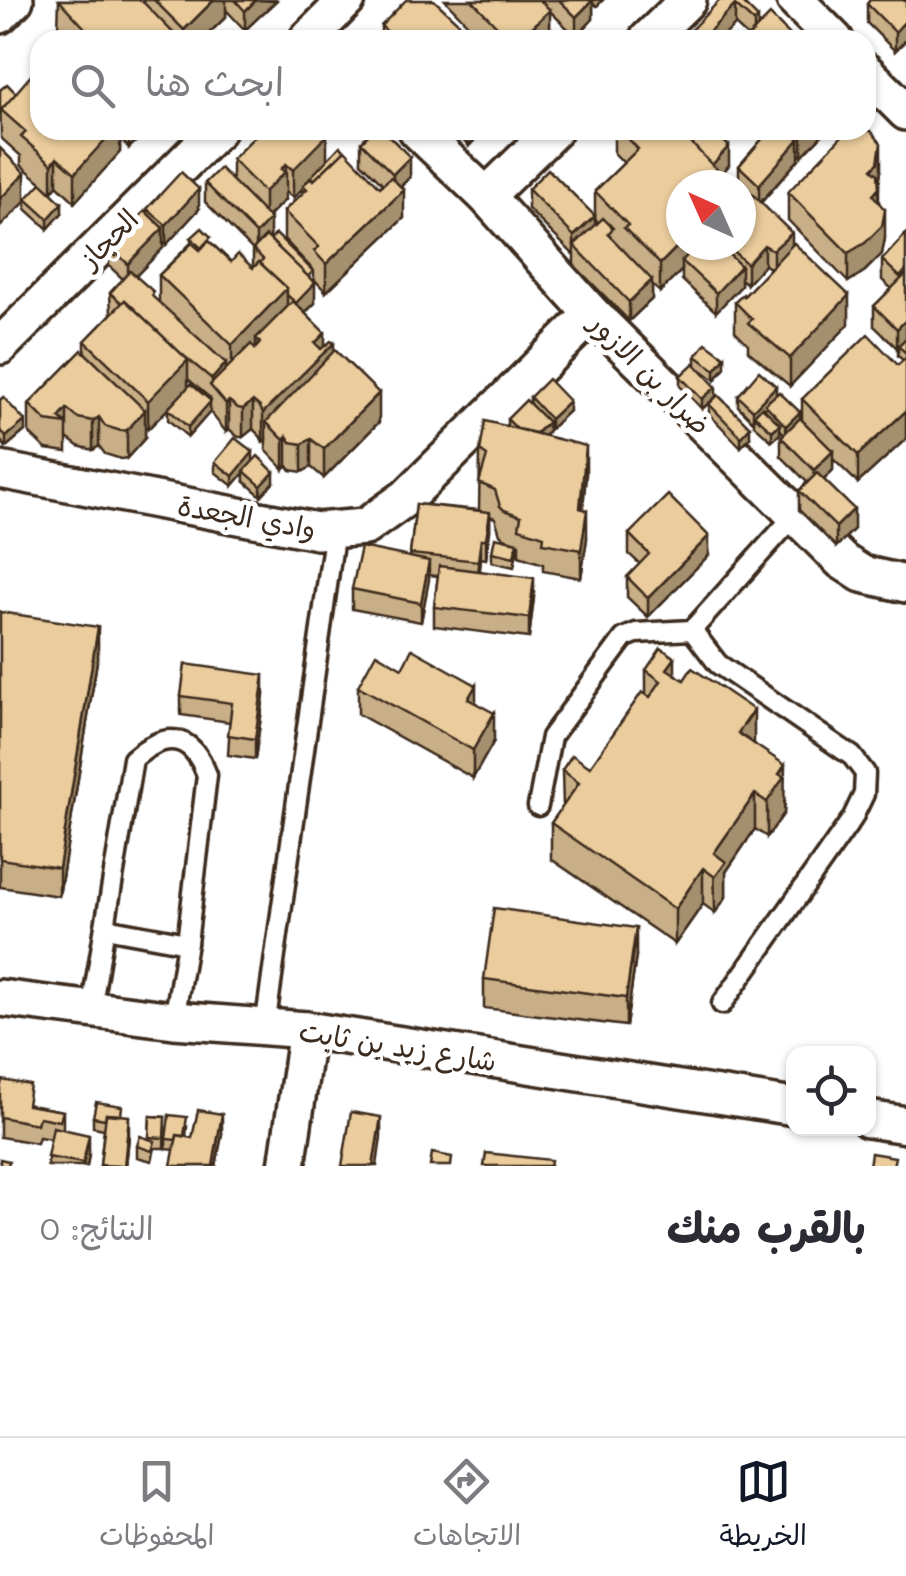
<!DOCTYPE html>
<html lang="ar">
<meta charset="utf-8">
<style>
:root{--surface:#fff;--page:#f2f2f3;--text:#2b2b33;--muted:#7c7c81;--line:#e1e1e2;--accent:#111827}
body{margin:0;font-family:Mali,"Playpen Sans Arabic",sans-serif;background:var(--page);color:var(--text);direction:rtl}
.controls{position:absolute;right:30px;bottom:30px;display:grid;overflow:hidden;border-radius:20px;box-shadow:0 2px 8px #0004}
.controls button{width:90px;height:90px;display:grid;place-items:center;padding:0;border:0;border-bottom:2px solid var(--line);background:var(--surface);color:var(--text);font:50px sans-serif}
.compass{position:absolute;left:666px;top:170px;width:90px;height:90px;border-radius:50%;background:var(--surface);box-shadow:0 2px 8px #0004;rotate:315deg}
.list{margin:0;padding:0;list-style:none}
h2{display:flex;justify-content:space-between;align-items:center;height:130px;margin:0;padding:0 40px;font-size:42px}
h2 small{font-size:32px;font-weight:400;color:var(--muted)}
.icon{flex:none;width:55px;height:55px;fill:none;stroke:currentColor;stroke-width:2;stroke-linecap:round;stroke-linejoin:round}
.map{position:relative;flex:none;width:906px;height:1166px;overflow:hidden;direction:ltr}
.search{position:absolute;background:var(--surface);box-shadow:0 2px 8px #0004;left:30px;right:30px;top:30px;height:110px;display:flex;align-items:center;gap:25px;box-sizing:border-box;padding:0 35px;border-radius:30px;color:var(--muted);font-size:38px}
.sheet{height:270px;background:var(--surface)}
nav{display:flex;justify-content:space-around;align-items:center;box-sizing:border-box;height:140px;border-top:2px solid var(--line);background:var(--surface);font-size:28px;color:var(--muted)}
nav a{display:grid;justify-items:center;gap:5px}
nav .on{color:var(--accent)}
.map>svg:first-child{display:block}
.lines{fill:none;stroke-linecap:round;stroke-linejoin:round}
.service-casing{stroke:#3b2a1e;stroke-width:25}
.minor-casing{stroke:#3b2a1e;stroke-width:42}
.service{stroke:#fff;stroke-width:18}
.minor{stroke:#fff;stroke-width:35}
.wall{fill:#c9af87;stroke:#3b2a1e;stroke-width:2.5;fill-rule:evenodd}
.shaded-wall{fill:#a48f6e;stroke:#3b2a1e;stroke-width:2.5}
.building{fill:#eacc9d;stroke:#3b2a1e;stroke-width:2.5}
.labels{text-anchor:middle;dominant-baseline:central;stroke-width:10;stroke-linejoin:round;paint-order:stroke}
.street-label{font-size:28px;fill:#3b2a1e;stroke:#fff}
</style>
<div class="map">
<svg width="906" height="1166" viewBox="0 0 906 1166">
<rect width="100%" height="100%" fill="#fff"/>
<filter id="ink" filterUnits="userSpaceOnUse"><feTurbulence type="fractalNoise" baseFrequency=".01" numOctaves="2"/><feDisplacementMap in="SourceGraphic" scale="20" xChannelSelector="R" yChannelSelector="G"/><feConvolveMatrix kernelMatrix="1 2 1 2 8 2 1 2 1" color-interpolation-filters="sRGB"/></filter>
<g filter="url(#ink)">
<g class="lines">
<!-- service casing -->
<g class="service-casing">
<g id="service">
<polyline points="692,630 718,664 852,756 865,773 864,794 852,819 722,1004"/>
<polyline points="538,806 551,737 624,638 636,633 692,630 795,515"/>
<polyline points="105,928 187,943"/>
<path d="M 91,1010 L 133,759 C 165,731 191,732 207,775 L 187,943 L 174,1020"/>
<polyline points="265,1027 335,529"/>
</g>
</g>
<!-- minor casing -->
<g class="minor-casing">
<g id="minor">
<polyline points="795,0 835,40"/>
<polyline points="0,15 15,0"/>
<polyline points="307,40 347,0"/>
<polyline points="647,40 688,0"/>
<polyline points="866,72 906,112"/>
<polyline points="417,130 486,196 592,314 842,561 862,574 906,584"/>
<polyline points="486,196 554,130"/>
<polyline points="0,346 217,130"/>
<polyline points="0,470 317,531 365,527 407,497 592,314"/>
<polyline points="0,998 174,1020 307,1030 794,1107"/>
<polyline points="868,1119 906,1125"/>
<polyline points="287,1166 307,1030"/>
</g>
</g>
<!-- service -->
<use href="#service" class="service"/>
<!-- minor -->
<use href="#minor" class="minor"/>
</g>
<!-- wall -->
<g class="wall">
<polygon points="276,0 245,30 226,10 226,17 202,40 69,40 58,29 59,0"/>
<polygon points="445,0 603,0 597,6 593,3 593,19 576,37 550,11 550,38 548,40 483,40"/>
<polygon points="740,0 758,27 748,37 735,25 681,40"/>
<polygon points="870,0 906,0 906,40 895,51 867,23 867,4"/>
<polygon points="381,26 477,40 381,40"/>
<polygon points="0,90 40,130 146,130 146,132 129,148 120,139 120,152 75,202 57,185 52,192 21,165 21,156 1,138"/>
<path d="M 326,130 L 327,159 L 380,187 L 383,184 L 361,162 L 361,142 L 410,177 L 401,187 L 404,218 L 326,292 L 314,279 L 314,271 L 284,239 L 284,211 L 303,193 L 303,188 L 293,198 L 286,192 L 285,194 L 285,200 L 268,217 L 269,239 L 313,282 L 315,303 L 305,313 L 325,346 L 334,351 L 379,422 L 324,478 L 311,467 L 302,472 L 291,470 L 287,465 L 284,469 L 266,450 L 266,439 L 263,442 L 260,436 L 253,429 L 243,437 L 238,437 L 229,429 L 226,432 L 210,412 L 188,437 L 168,420 L 168,409 L 178,399 L 148,429 L 145,426 L 145,438 L 127,458 L 121,459 L 105,454 L 99,446 L 93,450 L 78,446 L 67,438 L 67,452 L 46,449 L 29,433 L 29,404 L 85,353 L 85,341 L 111,314 L 110,293 L 123,279 L 109,266 L 109,246 L 147,213 L 147,209 L 199,209 L 166,245 L 163,242 L 163,248 L 136,276 L 154,299 L 159,303 L 159,275 L 191,243 L 191,238 L 211,243 L 231,262 L 253,268 L 253,250 L 205,202 L 205,183 L 232,180 L 232,159 ZM 188,379 L 210,398 L 210,400 L 188,387 Z"/>
<polygon points="454,130 484,130 469,146 454,132"/>
<polygon points="614,130 738,130 726,143 729,165 722,174 681,245 741,245 741,185 739,185 739,166 770,130 827,130 802,156 799,154 799,159 761,203 849,324 790,386 748,351 748,344 735,331 735,302 744,296 771,268 764,265 747,284 741,279 741,286 716,312 682,280 682,270 660,292 652,285 652,299 629,321 574,265 574,255 528,209 528,189 595,226 598,222 595,219 595,191 624,163 614,153"/>
<polygon points="881,171 879,186 879,202 885,238 882,254 865,271 848,282 788,220 788,192"/>
<polygon points="26,199 62,213 48,229 26,209"/>
<polygon points="906,234 906,439 858,483 833,459 833,470 824,480 854,529 836,547 799,510 799,491 807,482 781,456 781,437 784,434 780,429 780,434 772,441 754,425 754,420 753,421 738,406 738,396 776,395 802,420 802,399 898,365 903,360 898,356 898,347 897,348 874,326 874,306 892,289 882,280 882,260"/>
<polygon points="696,356 725,367 715,380 700,369 716,397 702,409 680,386 680,376 696,365"/>
<polygon points="530,397 569,411 550,429 548,427 548,432 544,435 586,474 583,509 587,538 581,578 543,571 543,564 519,556 519,544 517,543 517,552 514,567 492,562 492,552 513,541 504,538 500,534 495,518 490,516 490,531 486,559 481,558 480,571 534,597 529,638 434,626 434,607 438,576 429,575 421,622 352,609 352,589 410,557 416,504 479,510 480,451 507,426 507,419 530,404"/>
<polygon points="0,400 25,431 6,447 0,440"/>
<polygon points="709,404 750,437 741,447 709,414"/>
<polygon points="253,461 274,482 261,496 244,481 244,473 233,486 215,472 215,462"/>
<polygon points="629,534 709,555 648,617 627,597 627,577 640,564 629,554"/>
<polygon points="0,612 98,655 59,896 0,887"/>
<polygon points="402,668 476,703 494,741 473,778 358,714 358,686"/>
<polygon points="646,670 675,674 754,743 785,801 784,813 767,837 755,829 726,872 726,897 715,913 703,904 675,944 551,859 551,823 563,807 562,770 590,767 646,694"/>
<polygon points="264,695 255,759 228,755 230,722 181,715 181,696"/>
<polygon points="636,956 626,1026 484,1008 484,979"/>
<polygon points="0,1090 30,1105 63,1111 63,1129 89,1154 87,1166 47,1166 51,1139 39,1137 37,1143 0,1137"/>
<polygon points="122,1115 129,1136 126,1166 100,1166 104,1129 93,1127 93,1117"/>
<polygon points="150,1116 165,1117 164,1148 155,1148 152,1161 137,1157 137,1146 149,1139"/>
<polygon points="187,1127 186,1137 192,1138 222,1134 216,1166 171,1166 175,1150 166,1149 166,1139"/>
</g>
<!-- shaded-wall -->
<g class="shaded-wall">
<polygon points="214,0 226,0 226,17 202,40 184,40 184,30"/>
<polygon points="256,0 276,1 245,30 245,11"/>
<polygon points="593,0 593,19 576,37 576,17"/>
<polygon points="735,5 735,25 720,40 701,40"/>
<polygon points="550,10 550,38 548,40 519,40"/>
<polygon points="758,18 758,37 754,40 754,22"/>
<polygon points="906,20 906,40 895,51 895,32"/>
<polygon points="112,130 120,130 120,152 75,202 75,173"/>
<polygon points="129,130 146,130 129,148"/>
<polygon points="322,130 326,130 326,136 327,135 327,163 293,198 293,170"/>
<polygon points="475,130 484,130 469,146 469,136"/>
<polygon points="719,130 738,130 719,149"/>
<polygon points="802,130 827,130 802,156"/>
<polygon points="799,139 799,159 759,204 759,185"/>
<polygon points="881,143 881,171 878,189 879,216 873,223 872,169"/>
<polygon points="729,146 729,165 712,185 712,165"/>
<polygon points="57,157 57,185 52,192 52,164"/>
<polygon points="410,157 410,177 393,194 393,174"/>
<polygon points="286,164 286,192 285,194 285,200 264,220 264,192"/>
<polygon points="25,173 25,202 0,227 0,199"/>
<polygon points="199,189 199,209 166,245 166,225"/>
<polygon points="404,190 404,218 326,292 326,264"/>
<polygon points="62,203 62,213 48,229 48,219"/>
<polygon points="885,210 885,238 882,254 865,271 848,282 848,253"/>
<polygon points="595,216 595,236 574,245 574,255 574,236"/>
<polygon points="270,219 270,239 256,253 256,234"/>
<polygon points="163,228 163,248 128,284 128,264"/>
<polygon points="792,233 792,253 773,270 773,250"/>
<polygon points="681,243 681,245 708,245 682,261 682,270 660,292 660,264"/>
<polygon points="764,245 764,265 747,284 747,264"/>
<polygon points="741,266 741,286 716,312 716,293"/>
<polygon points="652,280 652,299 629,321 629,302"/>
<polygon points="315,283 315,303 295,323 295,304"/>
<polygon points="287,288 287,317 256,338 256,349 232,374 232,345"/>
<polygon points="849,295 849,324 790,386 790,358"/>
<polygon points="906,320 906,339 897,348 897,329"/>
<polygon points="325,333 325,352 334,343 334,372 266,422 266,439 263,442 263,413 315,343"/>
<polygon points="725,357 725,367 715,380 715,370"/>
<polygon points="188,360 188,388 148,429 148,401"/>
<polygon points="226,363 226,383 212,387 212,379"/>
<polygon points="776,386 776,396 757,417 754,415 753,421 753,410"/>
<polygon points="716,387 716,397 702,409 702,399"/>
<polygon points="379,393 379,422 324,478 324,449"/>
<polygon points="229,401 229,429 226,432 226,404"/>
<polygon points="253,401 253,429 243,437 243,409"/>
<polygon points="569,401 569,411 550,429 550,419"/>
<polygon points="210,402 210,412 188,437 188,427"/>
<polygon points="67,409 67,438 67,424 59,418"/>
<polygon points="145,410 145,438 127,458 127,430"/>
<polygon points="906,411 906,439 858,483 858,455"/>
<polygon points="800,412 800,422 786,436 786,426"/>
<polygon points="99,417 99,446 93,450 93,421"/>
<polygon points="25,421 25,431 6,447 6,437"/>
<polygon points="548,422 548,432 529,451 529,440"/>
<polygon points="780,424 780,434 772,441 772,431"/>
<polygon points="750,427 750,437 741,447 741,437"/>
<polygon points="287,436 287,465 284,469 284,440"/>
<polygon points="311,439 311,467 302,472 302,444"/>
<polygon points="586,446 586,474 580,536 580,508"/>
<polygon points="833,451 833,470 814,489 814,470"/>
<polygon points="253,452 253,462 233,486 233,476"/>
<polygon points="274,472 274,482 261,496 261,486"/>
<polygon points="854,509 854,529 836,547 836,527"/>
<polygon points="587,510 587,538 581,578 581,550"/>
<polygon points="490,512 490,531 486,559 486,539"/>
<polygon points="709,536 709,555 648,617 648,598"/>
<polygon points="481,539 481,558 478,581 478,561"/>
<polygon points="429,561 429,580 421,622 421,603"/>
<polygon points="534,578 534,597 529,638 529,618"/>
<polygon points="98,627 98,655 59,896 59,868"/>
<polygon points="675,658 675,693 667,669"/>
<polygon points="264,675 264,695 255,759 255,739"/>
<polygon points="476,685 476,713 468,699"/>
<polygon points="754,710 754,746 738,733"/>
<polygon points="494,713 494,741 473,778 473,750"/>
<polygon points="785,765 784,813 767,837 767,802 779,774"/>
<polygon points="755,794 755,829 726,872 726,897 715,913 714,853"/>
<polygon points="703,868 703,904 675,944 675,909"/>
<polygon points="636,928 636,956 626,1026 626,998"/>
<polygon points="222,1114 222,1134 216,1166 213,1166"/>
<polygon points="129,1116 129,1136 126,1166 124,1166"/>
<polygon points="381,1117 381,1137 377,1166 373,1166"/>
<polygon points="89,1135 89,1154 87,1166 83,1166"/>
</g>
<!-- building -->
<g class="building">
<polygon points="59,0 141,0 180,40 96,40"/>
<polygon points="154,0 214,0 184,30"/>
<polygon points="235,0 256,0 245,11"/>
<polygon points="406,0 434,0 477,40 396,40 381,26"/>
<polygon points="472,0 540,0 550,10 519,40 510,40"/>
<polygon points="559,0 593,0 576,17"/>
<polygon points="720,0 740,0 758,18 754,22 735,5 701,40 681,40"/>
<polygon points="870,0 903,0 906,2 906,20 895,32 867,4"/>
<polygon points="770,15 795,40 745,40"/>
<polygon points="40,65 40,130 114,130 75,173 57,157 52,164 21,137 26,132 1,110"/>
<polygon points="7,84 16,93 1,110 0,115 0,90"/>
<polygon points="261,130 322,130 327,135 293,170 286,164 281,169 285,172 264,192 232,159"/>
<polygon points="373,130 383,130 410,157 393,174 361,142"/>
<polygon points="463,130 475,130 469,136"/>
<polygon points="620,130 679,130 732,185 681,185 681,243 660,264 624,228 628,225 595,191 638,149"/>
<polygon points="681,130 711,130 729,146 712,165 680,131"/>
<polygon points="770,130 789,130 799,139 759,185 739,166"/>
<polygon points="848,130 871,131 881,143 878,163 872,169 878,174 879,188 873,195 885,210 882,226 865,243 848,253 788,192"/>
<polygon points="340,146 345,151 314,180 312,177 309,179"/>
<polygon points="0,148 25,173 0,199"/>
<polygon points="345,150 380,187 391,177 404,190 326,264 314,251 319,247 284,211 307,189 303,185 312,177 314,180"/>
<polygon points="220,168 270,219 256,234 205,183"/>
<polygon points="548,169 595,216 574,236 528,189"/>
<polygon points="181,172 199,189 166,225 147,209"/>
<polygon points="728,174 738,185 732,185 724,177"/>
<polygon points="41,183 62,203 48,219 26,199"/>
<polygon points="741,188 746,194 741,199"/>
<polygon points="749,191 792,233 773,250 764,245 747,264 726,245 741,245 741,199"/>
<polygon points="145,211 163,228 128,264 109,246"/>
<polygon points="603,218 613,228 608,234 652,280 629,302 574,245"/>
<polygon points="202,228 211,237 201,248 191,238"/>
<polygon points="276,234 313,271 308,277 270,240"/>
<polygon points="906,234 906,270 900,277 882,260"/>
<polygon points="266,236 315,283 296,303 287,295 287,288 260,263 263,259 253,249"/>
<polygon points="209,241 231,262 238,254 253,268 259,262 287,288 232,345 159,275 192,243 200,250"/>
<polygon points="794,243 849,295 790,358 748,323 752,319 735,302 743,294 744,296"/>
<polygon points="697,245 719,245 741,266 716,293 682,261"/>
<polygon points="130,271 154,292 152,296 226,363 212,379 178,351 125,300 122,303 110,293"/>
<polygon points="906,274 906,320 897,329 874,306"/>
<polygon points="125,300 188,360 148,401 85,341"/>
<polygon points="293,301 325,333 315,343 321,349 331,341 334,343 263,413 260,407 253,401 243,409 238,408 229,401 226,404 210,385 251,344 255,349 260,343 256,338"/>
<polygon points="868,334 898,365 906,358 906,411 858,455 802,399"/>
<polygon points="906,338 906,353 898,346"/>
<polygon points="706,343 725,357 715,370 696,356"/>
<polygon points="82,350 145,410 127,430 121,431 105,426 99,417 93,421 78,418 67,409 59,418 67,424 46,421 29,404"/>
<polygon points="335,350 379,393 324,449 311,439 302,444 291,442 287,436 284,440 266,422"/>
<polygon points="694,363 716,387 702,399 680,376"/>
<polygon points="759,371 776,386 753,410 738,396"/>
<polygon points="548,379 569,401 550,419 530,397"/>
<polygon points="191,384 211,401 188,427 168,409"/>
<polygon points="779,392 800,412 786,426 765,404"/>
<polygon points="718,395 750,427 741,437 709,404"/>
<polygon points="3,397 25,421 6,437 0,430 0,400"/>
<polygon points="526,400 548,422 536,433 517,429 507,419"/>
<polygon points="762,407 780,424 772,431 754,415"/>
<polygon points="800,418 833,451 814,470 781,437"/>
<polygon points="485,421 586,446 580,508 587,510 581,550 543,543 544,536 519,528 521,516 504,510 500,506 495,490 479,483 487,456 480,451"/>
<polygon points="235,438 253,452 233,476 215,462"/>
<polygon points="258,456 274,472 261,486 244,471"/>
<polygon points="817,473 854,509 836,527 799,491"/>
<polygon points="668,495 709,536 648,598 627,577 649,554 629,534"/>
<polygon points="416,504 490,512 486,539 481,539 478,561 410,554"/>
<polygon points="495,537 517,542 514,557 492,552"/>
<polygon points="361,547 429,561 421,603 352,589"/>
<polygon points="439,566 534,578 529,618 434,607"/>
<polygon points="0,612 98,627 59,868 0,859"/>
<polygon points="661,648 675,658 667,669 684,680 692,668 754,710 738,733 785,765 779,774 784,777 767,802 755,794 714,853 726,862 715,877 703,868 675,909 551,823 579,783 562,770 572,755 590,767 642,692 650,697 661,681 646,670"/>
<polygon points="412,649 476,685 468,699 494,713 473,750 358,686 376,653 402,668"/>
<polygon points="185,664 264,675 255,739 228,735 232,703 181,696"/>
<polygon points="494,908 636,928 626,998 484,979"/>
<polygon points="2,1080 30,1085 27,1105 63,1111 60,1121 39,1117 37,1124 0,1117 0,1090"/>
<polygon points="96,1102 122,1106 121,1115 106,1114 105,1119 93,1117"/>
<polygon points="198,1110 222,1114 213,1166 171,1166 177,1135 192,1138"/>
<polygon points="351,1112 381,1117 373,1166 342,1166"/>
<polygon points="106,1114 129,1116 124,1166 100,1165"/>
<polygon points="169,1115 187,1117 184,1136 177,1135 176,1140 166,1139"/>
<polygon points="150,1116 165,1117 164,1138 149,1137"/>
<polygon points="53,1127 89,1135 83,1163 47,1157"/>
<polygon points="140,1136 155,1141 152,1151 137,1146"/>
<polygon points="432,1153 452,1157 451,1166 430,1166"/>
<polygon points="486,1153 551,1160 550,1166 484,1166"/>
<polygon points="871,1153 895,1157 893,1166 869,1166"/>
<polygon points="0,1159 9,1161 8,1166 0,1166"/>
</g>
</g>
<g class="labels">
<!-- street labels -->
<g class="street-label">
<text transform="translate(108 238) rotate(-45)">الحجاز</text>
<text transform="translate(651 373) rotate(45)">ضرار بن الازور</text>
<text transform="translate(247 516) rotate(10)">وادي الجعدة</text>
<text transform="translate(398 1045) rotate(9)">شارع زيد بن ثابت</text>
</g>
</g>
</svg>
<div class="controls">
<button><svg class="icon" aria-label="locate" viewBox="0 0 24 24"><circle cx="12" cy="12" r="6"/><path d="M12 2v4M12 18v4M2 12h4M18 12h4"/></svg></button>
</div>
<svg class="compass" viewBox="-18 -18 36 36"><path d="M0-13l5 13h-10z" fill="#e53935"/><path d="M0 13l5-13h-10z" fill="#7c7c81"/></svg>
<div class="search"><svg class="icon" aria-label="search" viewBox="0 0 24 24"><circle cx="10" cy="10" r="6"/><path d="M15 15l6 6"/></svg>ابحث هنا</div>
</div>
<section class="sheet">
<h2>بالقرب منك<small>النتائج: 0</small></h2>
<ul class="list">
</ul>
</section>
<nav>
<a class="on"><svg class="icon" aria-label="map" viewBox="0 0 24 24"><path d="M3 6l6-2 6 2 6-2v14l-6 2-6-2-6 2zM9 4v14M15 6v14"/></svg>الخريطة</a>
<a><svg class="icon" aria-label="directions" viewBox="0 0 24 24"><path d="M12 3l9 9-9 9-9-9zM9 14v-3h6M13 9l2 2-2 2"/></svg>الاتجاهات</a>
<a><svg class="icon" aria-label="saved" viewBox="0 0 24 24"><path d="M7 4h10v16l-5-4-5 4z"/></svg>المحفوظات</a>
</nav>
